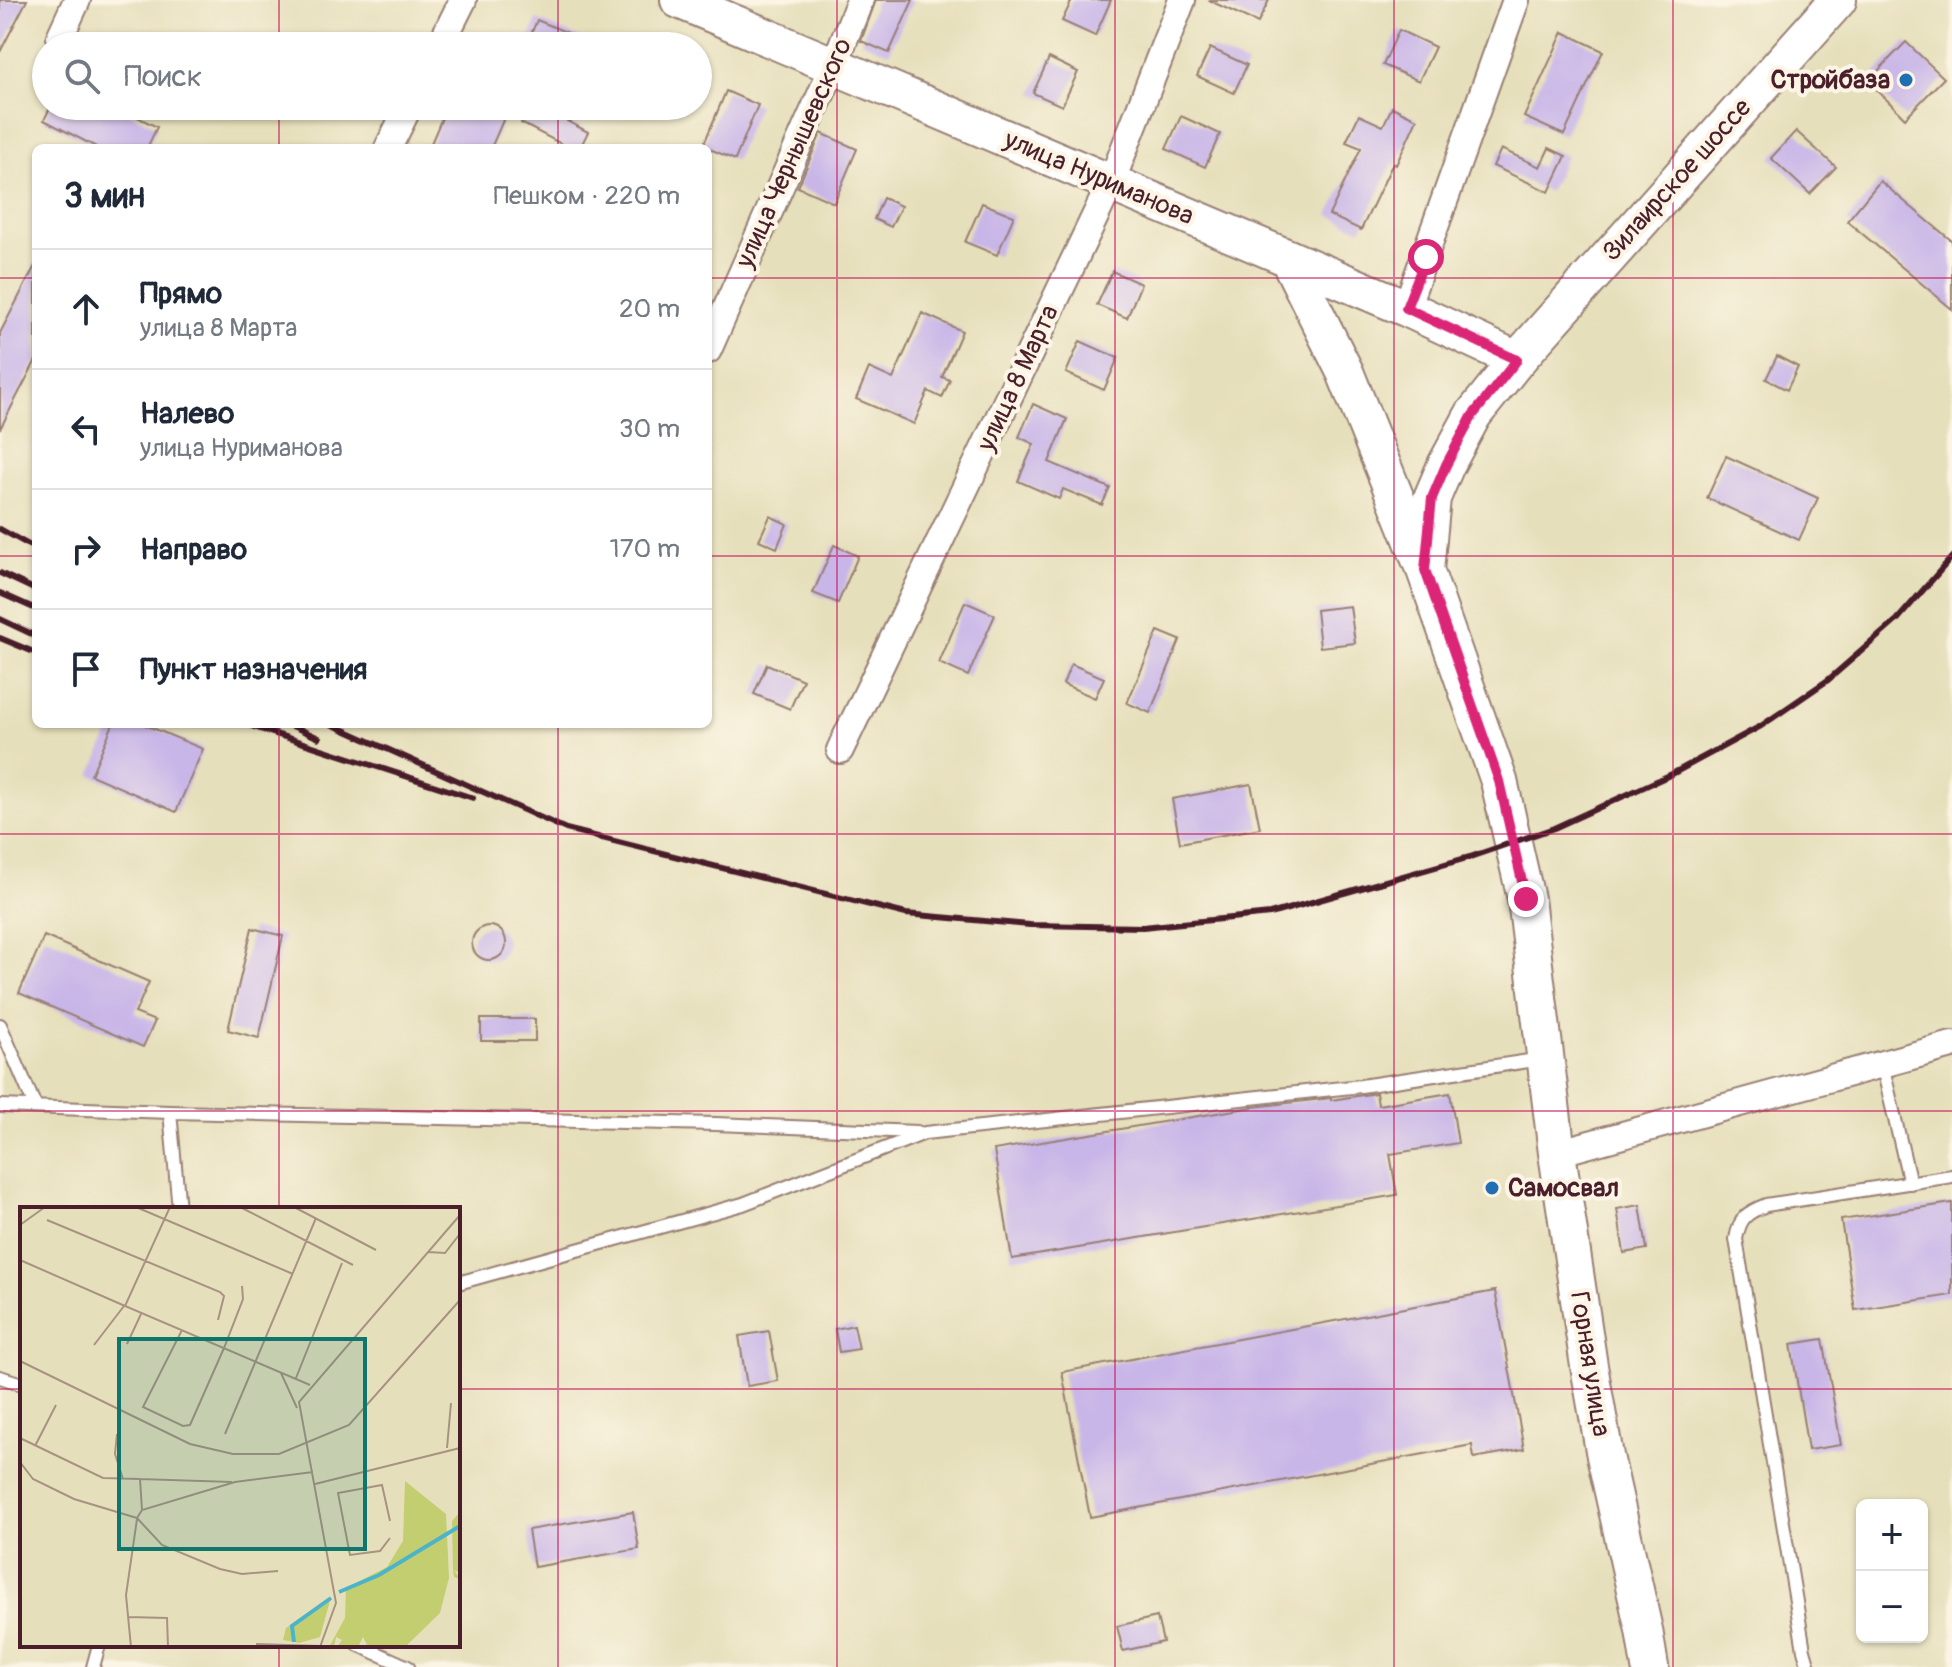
<!DOCTYPE html>
<html lang="ru">
<meta charset="utf-8">
<style>
:root{--surface:#fff;--page:#f2f2f3;--text:#1f2937;--muted:#747a83;--line:#e0e1e3}
body{margin:0;font-family:Pangolin,sans-serif;background:var(--page);color:var(--text)}
.controls{position:absolute;right:24px;bottom:24px;display:grid;overflow:hidden;border-radius:12px;box-shadow:0 2px 6px #0004}
.controls button{width:72px;height:72px;display:grid;place-items:center;padding:0;border:0;border-bottom:2px solid var(--line);background:var(--surface);color:var(--text);font:40px sans-serif}
.stop{position:absolute;width:24px;height:24px;margin:-18px;border:6px solid #db2777;border-radius:50%;background:#fff}
.stop.end{background:#db2777;border-color:#fff;box-shadow:0 2px 8px #0008}
.list{margin:0;padding:0;list-style:none}
h2{display:flex;justify-content:space-between;align-items:center;height:104px;margin:0;padding:0 32px;font-size:34px}
h2 small{font-size:26px;font-weight:400;color:var(--muted)}
.list li{display:grid;grid-template-columns:52px 1fr auto;gap:24px;align-items:center;box-sizing:border-box;height:120px;padding:0 32px;border-top:2px solid var(--line)}
.list b{display:block;font-size:30px;white-space:nowrap}
.list p{margin:0;font-size:26px;white-space:nowrap;color:var(--muted)}
.list em{font-size:26px;font-style:normal;color:var(--muted)}
.icon{flex:none;width:44px;height:44px;fill:none;stroke:currentColor;stroke-width:2;stroke-linecap:round;stroke-linejoin:round}
.map{position:relative;flex:none;width:1952px;height:1667px;overflow:hidden}
.search{position:absolute;background:var(--surface);box-shadow:0 2px 6px #0004;left:32px;top:32px;width:680px;height:88px;display:flex;align-items:center;gap:20px;box-sizing:border-box;padding:0 28px;border-radius:44px;color:var(--muted);font-size:30px}
.panel{position:absolute;background:var(--surface);box-shadow:0 2px 6px #0004;left:32px;top:144px;width:680px;height:584px;border-radius:12px}
.map>svg:first-child{display:block}
.building{fill:#c9b6e8}
.lines{fill:none;stroke-linecap:round;stroke-linejoin:round}
.service-casing{stroke:#987f73;stroke-width:16}
.minor-casing{stroke:#987f73;stroke-width:30}
.secondary-casing{stroke:#987f73;stroke-width:40}
.service{stroke:#fff;stroke-width:12}
.minor{stroke:#fff;stroke-width:26}
.secondary{stroke:#fff;stroke-width:36}
.rail{stroke:#4a1f2b;stroke-width:6}
.route{stroke:#db2777;stroke-width:10}
.grid{fill:none;stroke:#c2185b;stroke-width:2;stroke-opacity:0.55}
.poi-dot{fill:#1f6fb2;stroke:#fcf5e5;stroke-width:3}
.labels{text-anchor:middle;dominant-baseline:central;stroke-width:8;stroke-linejoin:round;paint-order:stroke}
.poi-label{font-size:26px;font-weight:bold;fill:#4a1f2b;stroke:#fcf5e5;text-anchor:end}
.street-label{font-size:26px;fill:#4a1f2b;stroke:#fcf5e5}
.inset-river{fill:none;stroke:#4cb4ca;stroke-width:4}
.inset-road{fill:none;stroke:#a89281;stroke-width:2}
.view{fill:#0f766e;fill-opacity:0.15;stroke:#0f766e;stroke-width:4}
.inset-edge{fill:none;stroke:#4a1f2b;stroke-width:4}
</style>
<div class="map">
<svg width="1952" height="1667" viewBox="0 0 1952 1667">
<rect width="100%" height="100%" fill="#fcf5e5"/>
<filter id="ink" filterUnits="userSpaceOnUse"><feTurbulence type="fractalNoise" baseFrequency=".0125" numOctaves="2"/><feDisplacementMap in="SourceGraphic" scale="16" xChannelSelector="R" yChannelSelector="G"/><feConvolveMatrix kernelMatrix="1 2 1 2 8 2 1 2 1" color-interpolation-filters="sRGB"/></filter>
<filter id="wash" filterUnits="userSpaceOnUse"><feTurbulence type="fractalNoise" baseFrequency=".006" numOctaves="4" result="noise"/><feDisplacementMap in="SourceGraphic" scale="32" xChannelSelector="R" yChannelSelector="G"/><feGaussianBlur stdDeviation="1.8" result="paint"/><feColorMatrix in="noise" values="0 0 0 0 0 0 0 0 0 0 0 0 0 0 0 0 0 1.4 0 .05"/><feComposite in="paint" operator="in"/></filter>
<g filter="url(#wash)">
<rect width="100%" height="100%" fill="#e6dfbb"/>
<g id="blocks">
<!-- building -->
<g class="building">
<polygon points="0,0 27,0 0,52"/>
<polygon points="876,0 913,0 889,53 861,41"/>
<polygon points="1072,0 1111,0 1095,36 1062,21"/>
<polygon points="1208,0 1269,0 1258,23"/>
<polygon points="537,20 599,46 526,46"/>
<polygon points="1399,30 1435,47 1419,81 1383,65"/>
<polygon points="1563,32 1603,51 1564,135 1524,117"/>
<polygon points="1906,42 1944,78 1905,118 1868,81"/>
<polygon points="1210,48 1247,65 1234,93 1197,76"/>
<polygon points="1049,58 1078,72 1062,106 1033,93"/>
<polygon points="726,91 758,105 735,160 703,146"/>
<polygon points="51,106 116,106 157,127 147,148 98,148 44,120"/>
<polygon points="447,106 489,106 487,110 504,118 491,148 429,148"/>
<polygon points="530,106 539,106 588,132 580,148 569,148 521,123"/>
<polygon points="1392,107 1417,119 1396,165 1393,163 1361,230 1329,215 1361,148 1346,142 1359,115 1383,126"/>
<polygon points="1181,116 1220,134 1205,167 1166,149"/>
<polygon points="1796,131 1836,167 1810,194 1771,158"/>
<polygon points="821,133 857,149 834,203 798,187"/>
<polygon points="1549,148 1566,156 1549,192 1493,166 1501,149 1540,167"/>
<polygon points="1880,181 1952,241 1952,309 1847,221"/>
<polygon points="883,198 901,206 891,227 874,219"/>
<polygon points="982,203 1014,216 997,255 965,242"/>
<polygon points="36,264 36,360 0,429 0,333"/>
<polygon points="1112,271 1141,284 1127,318 1097,305"/>
<polygon points="922,313 962,331 942,377 950,380 942,398 928,391 914,424 856,399 869,368 893,379"/>
<polygon points="1080,341 1118,358 1104,390 1066,373"/>
<polygon points="1777,356 1798,367 1787,390 1766,379"/>
<polygon points="1033,404 1067,419 1049,462 1110,488 1102,505 1063,489 1059,499 1018,481 1034,444 1019,437"/>
<polygon points="1726,456 1818,498 1799,540 1707,498"/>
<polygon points="770,516 787,524 777,548 759,540"/>
<polygon points="834,545 858,556 838,603 813,593"/>
<polygon points="965,602 995,615 968,676 939,663"/>
<polygon points="1350,606 1355,643 1320,647 1316,610"/>
<polygon points="1158,631 1180,640 1150,713 1127,703"/>
<polygon points="767,664 803,680 790,709 754,694"/>
<polygon points="1071,664 1104,678 1095,698 1063,684"/>
<polygon points="113,724 143,724 203,749 176,812 91,775"/>
<polygon points="1251,784 1260,828 1180,843 1172,799"/>
<circle cx="489" cy="943" r="17"/>
<polygon points="252,928 283,936 259,1038 228,1030"/>
<polygon points="44,936 149,982 135,1013 155,1021 143,1047 19,993"/>
<rect x="481" y="1019" width="54" height="22"/>
<polygon points="1376,1093 1378,1105 1450,1093 1458,1143 1390,1154 1397,1195 1012,1259 994,1150 1253,1107 1331,1098 1331,1100"/>
<polygon points="1952,1203 1952,1295 1855,1310 1841,1220"/>
<polygon points="1640,1205 1647,1249 1624,1253 1617,1209"/>
<polygon points="1495,1291 1524,1449 1474,1458 1472,1445 1090,1517 1062,1372"/>
<polygon points="854,1325 859,1349 839,1352 835,1329"/>
<polygon points="769,1331 778,1381 747,1386 739,1336"/>
<polygon points="1823,1339 1841,1445 1808,1450 1791,1344"/>
<polygon points="633,1512 639,1549 534,1567 528,1530"/>
<polygon points="1157,1617 1163,1642 1123,1651 1117,1626"/>
</g>
</g>
</g>
<g filter="url(#ink)">
<use href="#blocks" fill-opacity="0" stroke="#987f73" stroke-width="2"/>
<g class="lines">
<!-- service casing -->
<g class="service-casing">
<g id="service">
<polyline points="0,1025 35,1106"/>
<polyline points="1882,1064 1910,1183"/>
<polyline points="0,1106 170,1112"/>
<polyline points="179,1209 170,1112 716,1124 917,1132"/>
<polyline points="458,1283 743,1204 925,1133 1361,1086 1542,1059"/>
<polyline points="0,1377 22,1384"/>
<polyline points="359,1645 408,1667"/>
<polyline points="93,1667 99,1645"/>
<path d="M 1809,1667 L 1804,1650 L 1736,1239 C 1740,1217 1746,1213 1766,1205 L 1952,1176"/>
</g>
</g>
<!-- minor casing -->
<g class="minor-casing">
<g id="minor">
<polyline points="60,37 77,0"/>
<polyline points="440,46 463,0"/>
<polyline points="388,148 409,106"/>
<polyline points="1406,308 1516,0"/>
<polyline points="708,350 834,65 860,0"/>
<polyline points="840,750 1111,183 1182,0"/>
<polyline points="1557,1153 1952,1045"/>
</g>
</g>
<!-- secondary casing -->
<g class="secondary-casing">
<g id="secondary">
<polyline points="679,0 1406,308 1517,360"/>
<polyline points="1288,258 1345,372 1422,564"/>
<polyline points="1650,1667 1644,1630 1605,1456 1589,1366 1557,1153 1526,899 1499,781 1425,570 1432,498 1446,465 1473,415 1517,360 1838,0"/>
</g>
</g>
<!-- service -->
<use href="#service" class="service"/>
<!-- minor -->
<use href="#minor" class="minor"/>
<!-- secondary -->
<use href="#secondary" class="secondary"/>
<!-- rail -->
<g class="rail">
<polyline points="0,529 36,549"/>
<polyline points="0,573 36,590"/>
<polyline points="0,593 36,609"/>
<polyline points="0,619 36,636"/>
<polyline points="0,638 36,653"/>
<polyline points="245,724 473,798"/>
<polyline points="288,724 319,738"/>
<polyline points="331,724 566,829 906,914 1030,925 1143,927 1270,914 1470,857 1554,828 1672,774 1761,726 1828,680 1897,620 1952,557"/>
</g>
</g>
</g>
<g class="lines" filter="url(#ink)">
<!-- route -->
<polyline class="route" points="1426,257 1406,308 1517,360 1473,415 1446,465 1432,498 1425,570 1499,781 1526,899"/>
</g>
<!-- grid -->
<path class="grid" d="M 279,0 L 279,46M 558,0 L 558,46M 837,0 L 837,1667M 1115,0 L 1115,1667M 1394,0 L 1394,1667M 1673,0 L 1673,1667M 279,106 L 279,148M 558,106 L 558,148M 0,278 L 36,278M 708,278 L 1952,278M 0,556 L 36,556M 708,556 L 1952,556M 279,724 L 279,1209M 558,724 L 558,1667M 0,834 L 1952,834M 0,1111 L 1952,1111M 0,1389 L 22,1389M 458,1389 L 1952,1389M 279,1645 L 279,1667"/>
<!-- markers -->
<g class="poi-dot">
<circle cx="1906" cy="80" r="8"/>
<circle cx="1492" cy="1188" r="8"/>
</g>
<g class="labels">
<!-- poi labels -->
<g class="poi-label">
<text x="1890" y="80">Стройбаза</text>
<text x="1508" y="1188" text-anchor="start">Самосвал</text>
</g>
<!-- street labels -->
<g class="street-label">
<text transform="translate(794 153) rotate(-66)">улица Чернышевского</text>
<text transform="translate(1099 178) rotate(23)">улица Нуриманова</text>
<text transform="translate(1677 180) rotate(-48)">Зилаирское шоссе</text>
<text transform="translate(1018 378) rotate(-65)">улица 8 Марта</text>
<text transform="translate(1590 1364) rotate(81)">Горная улица</text>
</g>
</g>
<!-- overview -->
<g transform="translate(20 1207)">
<rect width="440" height="440" fill="#e6dfbb"/>
<path d="M 385,274 L 426,307 L 429,371 L 420,406 L 385,440 L 348,440 L 343,430 L 338,440 L 317,440 L 322,433 L 316,430 L 314,440 L 309,440 L 325,411 L 326,381 L 367,360 L 383,334 ZM 440,305 L 440,366 L 434,363 L 440,372 L 434,370 L 433,363 L 432,314 ZM 311,390 L 300,430 L 279,436 L 263,433 L 266,421 Z" fill="#c2ce70"/>
<path class="inset-river" d="M 319,385 L 359,368 L 440,319M 274,435 L 272,419 L 311,391"/>
<path class="inset-road" d="M 116,0 L 273,67M 150,0 L 105,99 L 290,178M 220,0 L 333,58M 274,0 L 356,43M 27,13 L 200,85 L 204,89 L 198,113M 0,18 L 25,0M 408,45 L 425,46 L 439,28 L 439,10M 0,53 L 105,99M 162,123 L 123,200 L 163,219 L 170,218 L 204,141 L 223,92 L 222,79M 107,137 L 121,107M 74,138 L 104,99M 0,154 L 170,237 L 213,247 L 259,247 L 329,218 L 440,93M 261,166 L 277,201M 276,171 L 322,56M 97,227 L 95,247 L 103,272M 205,227 L 296,11M 0,231 L 83,271 L 120,272M 15,239 L 36,198M 427,241 L 431,196M 0,255 L 13,272 L 54,292 L 117,311 L 122,303 L 215,275 L 293,265M 295,277 L 440,241M 122,303 L 120,272 L 212,275M 117,311 L 142,338 L 200,362 L 222,367 L 258,364M 370,331 L 360,344 L 330,348 L 318,286 L 362,278 L 370,314M 108,410 L 147,411 L 148,440M 236,437 L 301,439M 111,440 L 106,388 L 117,312M 300,440 L 316,396 L 279,195 L 440,8"/>
<path class="view" d="M 99,132 L 345,132 L 345,342 L 99,342 Z"/>
<rect width="440" height="440" class="inset-edge"/>
</g>
</svg>
<div class="controls">
<button>+</button>
<button>−</button>
</div>
<div class="stop" style="left:1426px;top:257px"></div>
<div class="stop end" style="left:1526px;top:899px"></div>
<div class="search"><svg class="icon" aria-label="search" viewBox="0 0 24 24"><circle cx="10" cy="10" r="6"/><path d="M15 15l6 6"/></svg>Поиск</div>
<section class="panel">
<h2>3 мин<small>Пешком · 220 m</small></h2>
<ul class="list">
<li><svg class="icon" aria-label="ahead" viewBox="0 0 24 24"><path d="M12 20V5M6 11l6-6 6 6"/></svg><div><b>Прямо</b><p>улица 8 Марта</p></div><em>20 m</em></li>
<li><svg class="icon" aria-label="left" viewBox="0 0 24 24"><path d="M17 20v-9H6M10 6l-5 5 5 5"/></svg><div><b>Налево</b><p>улица Нуриманова</p></div><em>30 m</em></li>
<li><svg class="icon" aria-label="right" viewBox="0 0 24 24"><path d="M7 20v-9h11M14 6l5 5-5 5"/></svg><div><b>Направо</b></div><em>170 m</em></li>
<li><svg class="icon" aria-label="arrive" viewBox="0 0 24 24"><path d="M6 21V4h12l-3 4 3 4H6"/></svg><div><b>Пункт назначения</b></div></li>
</ul>
</section>
</div>
